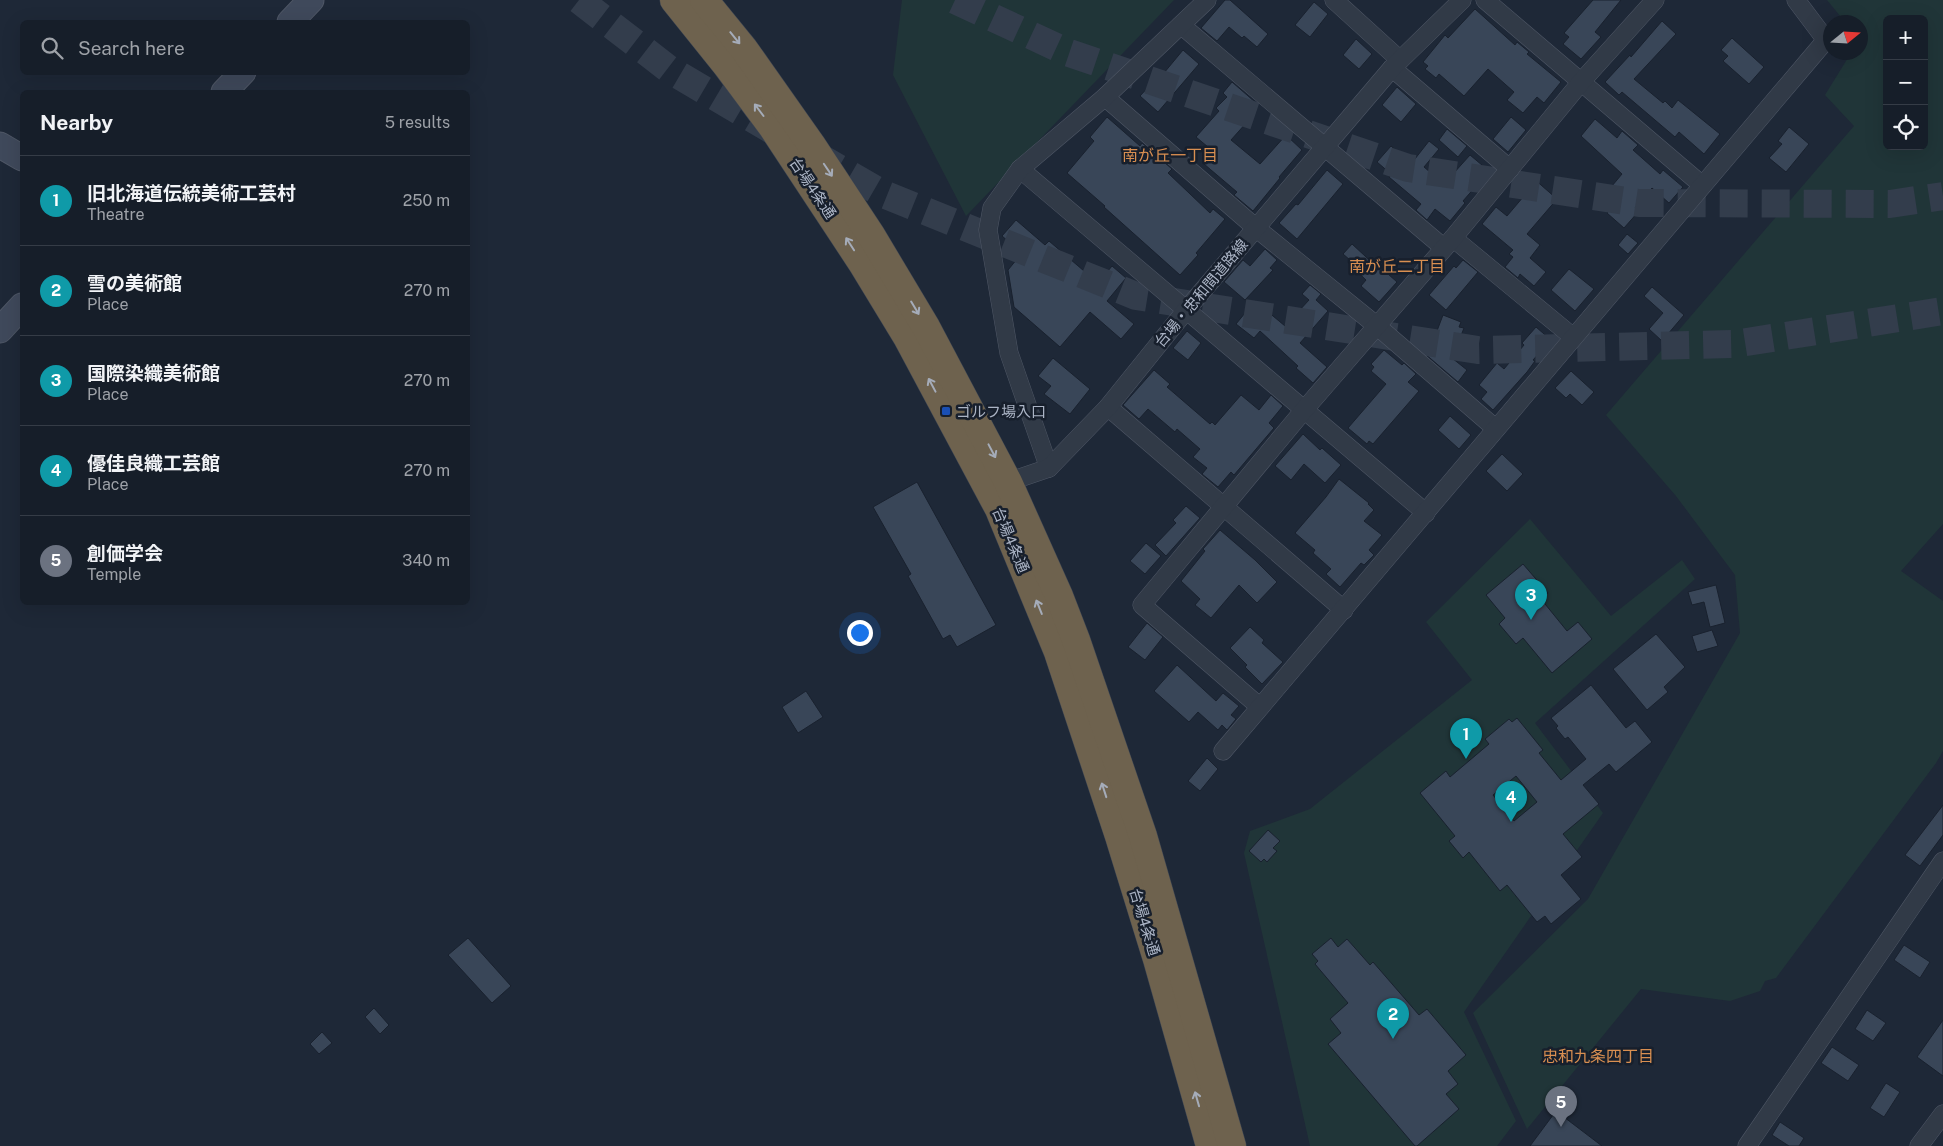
<!DOCTYPE html>
<meta charset="utf-8">
<style>
:root{--surface:#161e29;--page:#232b35;--text:#f1f3f6;--muted:#9ea2a8;--line:#353c46;--accent:#8c9099}
body{margin:0;font-family:"Public Sans","Noto Sans JP",sans-serif;background:var(--page);color:var(--text)}
.controls{position:absolute;right:15px;top:15px;display:grid;overflow:hidden;border-radius:8px;box-shadow:0 5px 20px #0002}
.controls button{width:45px;height:45px;display:grid;place-items:center;padding:0;border:0;border-bottom:1px solid var(--line);background:var(--surface);color:var(--text);font:25px sans-serif}
.compass{position:absolute;left:1823px;top:15px;width:45px;height:45px;border-radius:50%;background:var(--surface);box-shadow:0 5px 20px #0002;rotate:72deg}
.you{position:absolute;left:859px;top:632px;width:18px;height:18px;margin:-12px;border:4px solid #fff;border-radius:50%;background:#1a73e8;box-shadow:0 0 0 8px #1a73e833}
.badge{display:grid;place-items:center;width:32px;height:32px;border-radius:50%;background:var(--accent);color:#fff;font-size:16px;font-weight:700}
.pin{position:absolute;translate:-50% -41px;filter:drop-shadow(0 1px 2px #0008)}
.pin::after{content:'';position:absolute;top:26px;width:18px;height:15px;background:inherit;clip-path:polygon(0 0,100% 0,50% 100%)}
.list{margin:0;padding:0;list-style:none}
h2{display:flex;justify-content:space-between;align-items:center;height:65px;margin:0;padding:0 20px;font-size:21px}
h2 small{font-size:16px;font-weight:400;color:var(--muted)}
.list li{display:grid;grid-template-columns:32px 1fr auto;gap:15px;align-items:center;box-sizing:border-box;height:90px;padding:0 20px;border-top:1px solid var(--line)}
.list b{display:block;font-size:19px;white-space:nowrap}
.list p{margin:0;font-size:16px;white-space:nowrap;color:var(--muted)}
.list em{font-size:16px;font-style:normal;color:var(--muted)}
.icon{flex:none;width:28px;height:28px;fill:none;stroke:currentColor;stroke-width:2;stroke-linecap:round;stroke-linejoin:round}
.map{position:relative;flex:none;width:1943px;height:1146px;overflow:hidden}
.search{position:absolute;background:var(--surface);box-shadow:0 5px 20px #0002;left:20px;top:20px;width:450px;height:55px;display:flex;align-items:center;gap:12px;box-sizing:border-box;padding:0 18px;border-radius:8px;color:var(--muted);font-size:19px}
.panel{position:absolute;background:var(--surface);box-shadow:0 5px 20px #0002;left:20px;top:90px;width:450px;height:515px;border-radius:8px}
.map>svg:first-child{display:block}
.green{fill:#203538;fill-rule:evenodd}
.building{fill:#394658;stroke:#19212e;fill-rule:evenodd}
.lines{fill:none;stroke-linecap:round;stroke-linejoin:round}
.highway-tunnel{stroke:#333d4c;stroke-width:28;stroke-dasharray:28 14;stroke-linecap:butt}
.street-casing{stroke:#4f5766;stroke-width:19}
.secondary-casing{stroke:#4f5766;stroke-width:27}
.highway-casing{stroke:#3c4452;stroke-width:29}
.street{stroke:#313a47;stroke-width:18}
.secondary{stroke:#3f495b;stroke-width:25}
.highway{stroke:#6e624e;stroke-width:28}
.oneway{stroke:#a5acb9}
.transit-dot{fill:#1a4fb4;stroke:#171f2c;stroke-width:2}
.labels{text-anchor:middle;dominant-baseline:central;stroke-width:5;stroke-linejoin:round;paint-order:stroke}
.street-label{font-size:15px;fill:#abb4c5;stroke:#171f2c}
.poi-label{font-size:15px;fill:#abb4c5;stroke:#171f2c;text-anchor:start}
.neighbourhood-label{font-size:16px;fill:#d98f51;stroke:#171f2c}
</style>
<div class="map">
<svg width="1943" height="1146" viewBox="0 0 1943 1146">
<rect width="100%" height="100%" fill="#1e2837"/>
<!-- green -->
<g class="green">
<polygon points="902,0 1174,0 966,216 893,75"/>
<path d="M 1827,0 L 1943,0 L 1943,524 L 1901,571 L 1943,601 L 1943,751 L 1936,763 L 1776,978 L 1765,981 L 1760,991 L 1730,1001 L 1641,989 L 1527,1129 L 1473,1013 L 1588,899 L 1740,633 L 1735,575 L 1676,496 L 1606,415 L 1854,126 L 1825,95 L 1851,53 L 1860,52 L 1860,22 L 1845,22 ZM 1887,19 L 1924,19 L 1924,146 L 1887,146 Z"/>
<polygon points="1530,519 1611,616 1682,560 1695,579 1535,723 1603,813 1464,1012 1516,1121 1497,1146 1310,1146 1244,853 1250,831 1310,809 1472,680 1426,622"/>
</g>
<!-- building -->
<g class="building">
<polygon points="1225,0 1230,0 1268,34 1257,47 1244,36 1242,38 1229,27 1217,41 1201,28"/>
<polygon points="1593,0 1621,0 1595,32 1601,37 1581,59 1563,44 1569,37 1564,33"/>
<polygon points="1314,2 1328,14 1310,37 1295,25"/>
<polygon points="1475,9 1515,45 1517,42 1529,52 1527,54 1561,82 1544,103 1537,97 1523,113 1507,100 1514,92 1488,69 1464,96 1439,74 1436,78 1425,69 1428,66 1423,62 1445,35 1448,38"/>
<polygon points="1662,21 1676,34 1634,79 1663,103 1665,101 1672,108 1678,100 1720,134 1704,154 1679,132 1675,137 1622,92 1619,95 1605,82 1630,55 1631,57"/>
<polygon points="1732,38 1764,67 1749,84 1723,61 1728,56 1721,50"/>
<polygon points="1356,39 1372,54 1359,69 1343,55"/>
<polygon points="1183,50 1199,64 1158,112 1140,96 1152,83 1154,85"/>
<polygon points="1232,82 1255,102 1242,117 1247,122 1231,140 1260,164 1286,135 1302,150 1279,177 1280,178 1253,211 1234,195 1237,192 1204,164 1214,152 1196,137 1219,111 1216,108 1227,97 1223,93"/>
<polygon points="1397,87 1416,104 1401,122 1382,105"/>
<polygon points="1107,117 1140,146 1142,143 1172,169 1168,173 1210,213 1213,209 1225,219 1196,253 1198,255 1180,275 1104,207 1105,206 1067,173 1094,141 1090,137"/>
<polygon points="1511,117 1526,130 1508,152 1493,139"/>
<polygon points="1595,119 1617,138 1622,131 1638,145 1633,150 1660,174 1663,170 1683,187 1669,203 1652,188 1635,208 1639,211 1624,228 1607,213 1611,208 1601,199 1622,174 1581,136"/>
<polygon points="1789,127 1809,144 1786,172 1769,158 1782,144 1778,141"/>
<polygon points="1447,129 1467,146 1458,157 1439,140"/>
<polygon points="1429,141 1439,149 1424,167 1444,184 1470,155 1489,171 1463,201 1465,203 1450,221 1435,209 1427,220 1416,210 1421,204 1389,177 1391,174 1377,162 1391,146 1411,164"/>
<polygon points="1327,170 1343,184 1297,239 1279,223 1296,204 1298,205"/>
<polygon points="1533,178 1557,199 1527,234 1540,245 1530,258 1546,272 1534,286 1520,274 1518,278 1505,267 1513,257 1509,254 1513,250 1482,224 1496,207 1507,216 1524,196 1520,193"/>
<polygon points="1016,220 1045,245 1049,241 1098,283 1112,266 1126,278 1107,301 1134,324 1121,339 1090,312 1060,347 1014,307 1008,270 1022,253 1002,236"/>
<polygon points="1627,234 1638,243 1628,254 1618,245"/>
<polygon points="1352,244 1378,268 1379,266 1397,282 1379,302 1361,286 1366,280 1348,263 1350,260 1343,254"/>
<polygon points="1265,249 1277,260 1270,268 1273,270 1245,300 1224,282 1243,260 1250,266"/>
<polygon points="1463,260 1478,272 1446,310 1429,295 1454,266 1456,268"/>
<polygon points="1569,269 1594,289 1575,311 1551,290"/>
<polygon points="1310,285 1321,294 1316,300 1328,311 1300,343 1327,367 1313,383 1296,368 1298,366 1260,331 1254,338 1236,324 1255,301 1285,326 1309,300 1302,294"/>
<polygon points="1652,287 1684,315 1662,341 1649,329 1663,313 1644,296"/>
<polygon points="1443,315 1461,322 1459,327 1464,328 1452,358 1467,370 1458,382 1417,347 1425,338 1432,344"/>
<polygon points="1536,327 1551,340 1533,360 1535,361 1527,372 1493,410 1481,399 1487,392 1479,385 1497,363 1504,369 1524,345 1522,343"/>
<polygon points="1187,331 1201,343 1188,360 1173,348"/>
<polygon points="1384,350 1402,365 1404,363 1416,374 1408,382 1419,391 1373,444 1369,441 1367,444 1348,428 1386,384 1371,371 1374,367 1371,364"/>
<polygon points="1053,358 1090,389 1070,414 1044,394 1051,386 1038,376"/>
<polygon points="1154,370 1170,384 1167,387 1210,424 1212,422 1215,425 1241,395 1259,410 1271,395 1283,406 1269,423 1274,428 1262,442 1234,475 1231,472 1218,487 1202,474 1207,468 1193,457 1200,449 1177,429 1175,432 1148,409 1139,419 1123,405"/>
<polygon points="1571,371 1594,392 1582,405 1570,394 1566,398 1555,388"/>
<polygon points="1450,416 1471,435 1459,449 1438,430"/>
<polygon points="1303,434 1320,450 1322,448 1341,465 1325,483 1304,464 1291,480 1275,466"/>
<polygon points="1502,454 1523,474 1507,491 1486,471"/>
<polygon points="1339,479 1369,503 1368,504 1374,510 1364,521 1382,535 1369,550 1374,555 1364,565 1361,563 1340,587 1326,574 1331,569 1313,553 1315,550 1295,533 1326,497"/>
<polygon points="917,482 996,625 957,647 950,635 943,639 908,576 911,574 873,507"/>
<polygon points="1186,506 1200,518 1166,556 1155,545 1176,523 1173,520"/>
<polygon points="1220,530 1255,560 1277,582 1257,603 1239,585 1211,618 1195,605 1200,599 1181,581 1205,551 1203,549"/>
<polygon points="1146,543 1161,556 1145,574 1130,561"/>
<polygon points="1523,564 1548,593 1541,599 1567,631 1578,622 1592,639 1552,673 1523,638 1516,644 1499,624 1505,618 1486,595"/>
<polygon points="1716,585 1725,623 1710,627 1704,602 1692,605 1688,592"/>
<polygon points="1147,623 1163,637 1145,660 1128,647"/>
<polygon points="1250,627 1264,640 1262,643 1283,662 1262,684 1245,667 1247,665 1230,648"/>
<polygon points="1712,630 1718,646 1697,652 1692,636"/>
<polygon points="1656,634 1685,667 1664,687 1668,692 1647,710 1613,669"/>
<polygon points="1177,665 1216,701 1223,693 1239,706 1231,715 1236,719 1227,730 1222,725 1218,730 1198,712 1189,722 1154,691"/>
<path d="M 1591,685 L 1626,728 L 1635,721 L 1652,742 L 1616,772 L 1609,764 L 1583,785 L 1599,804 L 1563,834 L 1582,857 L 1561,875 L 1581,899 L 1551,924 L 1545,916 L 1537,922 L 1507,885 L 1500,891 L 1469,852 L 1463,858 L 1449,841 L 1455,836 L 1420,793 L 1446,771 L 1450,777 L 1489,744 L 1485,739 L 1509,719 L 1512,722 L 1517,718 L 1543,750 L 1539,753 L 1561,780 L 1586,759 L 1568,737 L 1565,739 L 1556,728 L 1558,726 L 1551,718 ZM 1516,776 L 1537,802 L 1514,821 L 1493,795 Z"/>
<polygon points="806,691 823,717 798,733 782,707"/>
<polygon points="1207,758 1218,769 1200,791 1188,781"/>
<polygon points="1943,805 1943,835 1920,866 1905,855"/>
<polygon points="1268,830 1280,841 1273,848 1277,851 1267,862 1264,859 1261,862 1249,851"/>
<polygon points="468,938 511,986 492,1003 448,955"/>
<polygon points="1331,938 1338,947 1347,939 1370,965 1373,962 1419,1015 1427,1009 1466,1055 1448,1071 1458,1084 1446,1094 1459,1109 1417,1146 1415,1146 1328,1044 1341,1033 1330,1019 1348,1003 1315,964 1318,961 1312,954"/>
<polygon points="1904,945 1930,962 1920,978 1894,960"/>
<polygon points="374,1008 389,1025 380,1034 365,1017"/>
<polygon points="1867,1010 1886,1023 1873,1041 1855,1029"/>
<polygon points="1943,1020 1943,1076 1917,1057"/>
<polygon points="322,1032 332,1043 319,1054 310,1044"/>
<polygon points="1832,1047 1859,1065 1848,1081 1821,1063"/>
<polygon points="1886,1083 1900,1092 1884,1117 1870,1108"/>
<polygon points="1556,1111 1602,1146 1530,1146"/>
<polygon points="1780,1122 1804,1138 1799,1146 1789,1146 1772,1135"/>
</g>
<g class="lines">
<!-- highway-tunnel -->
<g class="highway-tunnel">
<polyline points="579,0 670,70 777,133"/>
<polyline points="955,0 1069,53 1408,168 1639,203 1890,204 1943,196"/>
<polyline points="814,154 883,194 1136,296 1478,350 1734,344 1943,311"/>
</g>
<!-- street casing -->
<g class="street-casing">
<g id="street">
<polyline points="1334,0 1400,60"/>
<polyline points="1485,0 1702,185"/>
<polyline points="1181,25 1444,248"/>
<polyline points="1392,68 1510,169"/>
<polyline points="1105,97 1256,228 1377,326 1495,428"/>
<polyline points="1020,169 1426,513"/>
<polyline points="1453,238 1573,337"/>
<polyline points="1108,407 1344,610"/>
<polyline points="1049,468 1009,353 988,230 992,208 1020,169 1105,97 1207,0"/>
<polyline points="999,485 1049,468 1108,407 1187,309 1392,68 1462,0"/>
<polyline points="1260,707 1142,605 1304,410 1453,238 1581,82 1655,0"/>
<polyline points="1223,751 1826,40 1796,0"/>
<polyline points="1747,1146 1943,861"/>
<polyline points="1919,1146 1943,1114"/>
</g>
</g>
<!-- secondary casing -->
<g class="secondary-casing">
<g id="secondary">
<polyline points="290,22 311,0"/>
<polyline points="224,92 243,72"/>
<polyline points="0,145 22,158"/>
<polyline points="0,330 22,306"/>
</g>
</g>
<!-- highway casing -->
<g class="highway-casing">
<g id="highway">
<polyline points="674,0 727,66 773,128 862,263 907,337 999,509 1058,652 1119,836 1157,959 1210,1146"/>
<polyline points="704,0 744,49 811,144 871,235 926,327 1008,482 1059,596 1076,640 1143,836 1232,1146"/>
</g>
</g>
<!-- street -->
<use href="#street" class="street"/>
<!-- secondary -->
<use href="#secondary" class="secondary"/>
<!-- highway -->
<use href="#highway" class="highway"/>
</g>
<!-- one-way arrows -->
<defs><path id="oneway-shaft" d="M-6 0H5M1.5-3L5.5 0L1.5 3" fill="none" stroke-width="1.6" stroke-linecap="round" stroke-linejoin="round" transform="scale(1.25)"/></defs>
<g class="oneway">
<use href="#oneway-shaft" transform="translate(735 38) rotate(51)"/>
<use href="#oneway-shaft" transform="translate(759 110) rotate(-127)"/>
<use href="#oneway-shaft" transform="translate(828 170) rotate(56)"/>
<use href="#oneway-shaft" transform="translate(850 244) rotate(-123)"/>
<use href="#oneway-shaft" transform="translate(915 308) rotate(59)"/>
<use href="#oneway-shaft" transform="translate(932 385) rotate(-118)"/>
<use href="#oneway-shaft" transform="translate(992 451) rotate(62)"/>
<use href="#oneway-shaft" transform="translate(1039 607) rotate(-112)"/>
<use href="#oneway-shaft" transform="translate(1104 790) rotate(-108)"/>
<use href="#oneway-shaft" transform="translate(1197 1099) rotate(-106)"/>
</g>
<!-- markers -->
<rect class="transit-dot" x="941" y="406" width="10" height="10" rx="2.5"/>
<g class="labels">
<!-- street labels -->
<g class="street-label">
<text transform="translate(813 188) rotate(56)">台場4条通</text>
<text transform="translate(1201 293) rotate(-50)">台場・忠和間道路線</text>
<text transform="translate(1011 540) rotate(67)">台場4条通</text>
<text transform="translate(1145 922) rotate(73)">台場4条通</text>
</g>
<!-- poi labels -->
<g class="poi-label">
<text x="956" y="411">ゴルフ場入口</text>
</g>
<!-- neighbourhood labels -->
<g class="neighbourhood-label">
<text x="1170" y="155">南が丘一丁目</text>
<text x="1397" y="266">南が丘二丁目</text>
<text x="1598" y="1056">忠和九条四丁目</text>
</g>
</g>
</svg>
<div class="controls">
<button>+</button>
<button>−</button>
<button><svg class="icon" aria-label="locate" viewBox="0 0 24 24"><circle cx="12" cy="12" r="6"/><path d="M12 2v4M12 18v4M2 12h4M18 12h4"/></svg></button>
</div>
<svg class="compass" viewBox="-18 -18 36 36"><path d="M0-13l5 13h-10z" fill="#e53935"/><path d="M0 13l5-13h-10z" fill="#9ea2a8"/></svg>
<div class="you"></div>
<div class="pin badge" style="left:1466px;top:759px;background:#0f9aa8">1</div>
<div class="pin badge" style="left:1393px;top:1039px;background:#0f9aa8">2</div>
<div class="pin badge" style="left:1531px;top:620px;background:#0f9aa8">3</div>
<div class="pin badge" style="left:1511px;top:822px;background:#0f9aa8">4</div>
<div class="pin badge" style="left:1561px;top:1127px;background:#6b7280">5</div>
<div class="search"><svg class="icon" aria-label="search" viewBox="0 0 24 24"><circle cx="10" cy="10" r="6"/><path d="M15 15l6 6"/></svg>Search here</div>
<section class="panel">
<h2>Nearby<small>5 results</small></h2>
<ul class="list">
<li><span class="badge" style="background:#0f9aa8">1</span><div><b>旧北海道伝統美術工芸村</b><p>Theatre</p></div><em>250 m</em></li>
<li><span class="badge" style="background:#0f9aa8">2</span><div><b>雪の美術館</b><p>Place</p></div><em>270 m</em></li>
<li><span class="badge" style="background:#0f9aa8">3</span><div><b>国際染織美術館</b><p>Place</p></div><em>270 m</em></li>
<li><span class="badge" style="background:#0f9aa8">4</span><div><b>優佳良織工芸館</b><p>Place</p></div><em>270 m</em></li>
<li><span class="badge" style="background:#6b7280">5</span><div><b>創価学会</b><p>Temple</p></div><em>340 m</em></li>
</ul>
</section>
</div>
